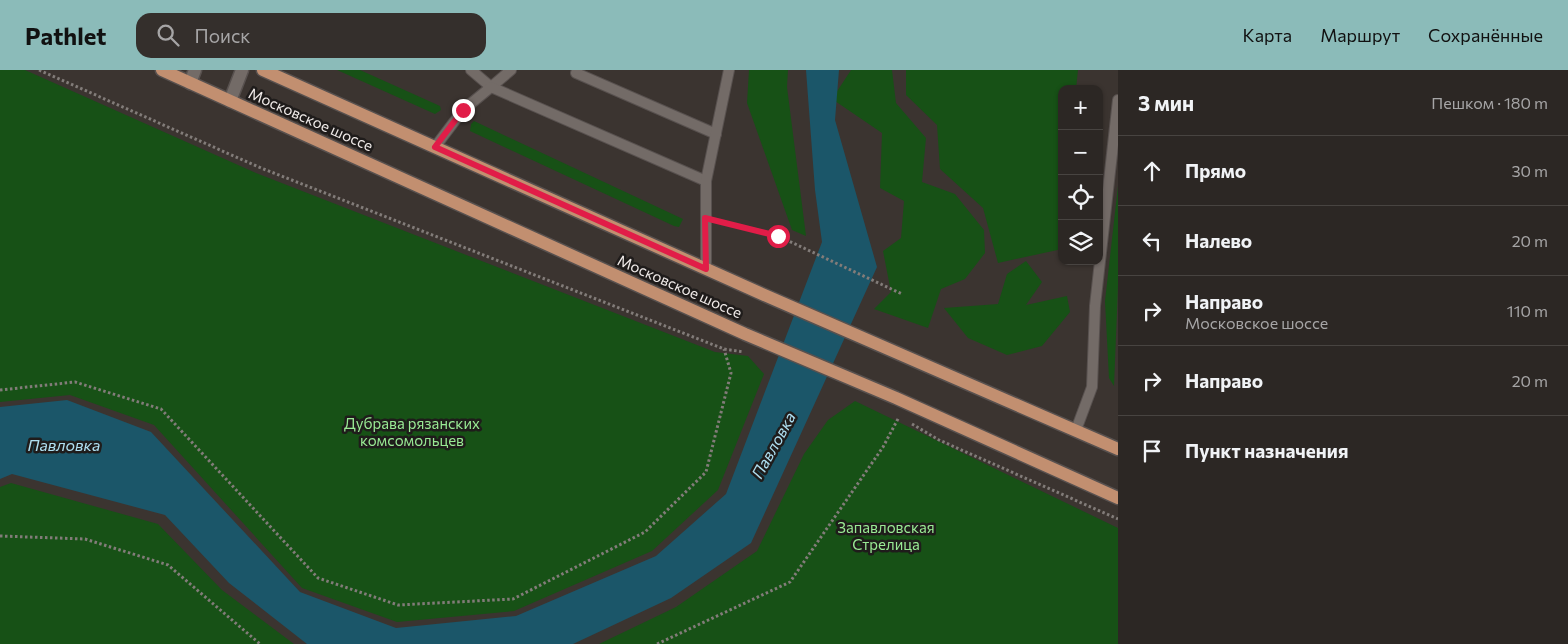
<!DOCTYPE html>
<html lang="ru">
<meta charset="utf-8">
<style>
:root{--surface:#2c2724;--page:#342f2c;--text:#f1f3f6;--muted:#a6a5a6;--line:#484441;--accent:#8bbbb9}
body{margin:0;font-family:Commissioner,sans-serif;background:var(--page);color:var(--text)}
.controls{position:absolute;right:15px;top:15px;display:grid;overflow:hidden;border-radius:10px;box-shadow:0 1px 4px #0004}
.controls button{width:45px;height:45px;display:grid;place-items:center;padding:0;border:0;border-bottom:1px solid var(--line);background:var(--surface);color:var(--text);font:25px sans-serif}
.stop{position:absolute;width:15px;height:15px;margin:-11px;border:4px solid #e11d48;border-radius:50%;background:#fff}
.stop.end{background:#e11d48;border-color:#fff;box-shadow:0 1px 5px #0008}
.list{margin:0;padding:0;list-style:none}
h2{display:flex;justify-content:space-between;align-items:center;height:65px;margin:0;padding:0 20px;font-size:21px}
h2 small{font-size:16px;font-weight:400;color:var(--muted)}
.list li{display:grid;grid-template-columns:32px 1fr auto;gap:15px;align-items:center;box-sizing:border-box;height:70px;padding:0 20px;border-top:1px solid var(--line)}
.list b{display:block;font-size:19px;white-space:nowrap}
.list p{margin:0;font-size:16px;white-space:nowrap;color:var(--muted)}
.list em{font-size:16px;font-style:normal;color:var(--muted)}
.icon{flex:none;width:28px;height:28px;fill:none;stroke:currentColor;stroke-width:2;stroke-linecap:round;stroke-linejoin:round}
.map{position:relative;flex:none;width:1118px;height:574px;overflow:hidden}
header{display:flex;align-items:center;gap:30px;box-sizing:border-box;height:70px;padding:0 25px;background:var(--accent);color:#111}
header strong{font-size:24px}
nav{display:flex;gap:28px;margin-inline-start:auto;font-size:18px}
.search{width:350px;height:45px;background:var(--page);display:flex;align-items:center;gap:12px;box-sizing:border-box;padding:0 18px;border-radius:15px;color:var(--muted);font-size:19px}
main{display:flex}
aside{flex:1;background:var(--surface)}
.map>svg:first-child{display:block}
.green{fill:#175116}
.water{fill:#1b5669}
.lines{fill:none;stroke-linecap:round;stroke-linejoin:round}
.lane-casing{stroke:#58514f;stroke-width:12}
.street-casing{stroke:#58514f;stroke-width:15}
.primary-casing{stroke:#58514f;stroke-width:15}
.path{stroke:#827c79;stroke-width:3;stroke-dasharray:2.5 2.5;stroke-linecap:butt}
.lane{stroke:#736b67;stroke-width:10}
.street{stroke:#736b67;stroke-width:12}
.primary{stroke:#c28f70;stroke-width:12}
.route{stroke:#e11d48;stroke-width:6}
.labels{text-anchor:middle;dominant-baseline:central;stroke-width:5;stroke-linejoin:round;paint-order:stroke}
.street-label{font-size:15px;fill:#f1ecea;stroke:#1f1c1b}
.park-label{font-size:15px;fill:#99ea94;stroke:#1f1c1b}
.water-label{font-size:16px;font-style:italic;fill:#afe0f2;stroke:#1f1c1b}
</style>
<header>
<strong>Pathlet</strong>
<div class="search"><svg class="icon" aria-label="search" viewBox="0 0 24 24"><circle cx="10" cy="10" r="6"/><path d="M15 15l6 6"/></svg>Поиск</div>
<nav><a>Карта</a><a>Маршрут</a><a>Сохранённые</a></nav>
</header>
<main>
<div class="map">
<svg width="1118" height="574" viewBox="0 0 1118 574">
<rect width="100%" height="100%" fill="#3b3430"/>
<!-- green -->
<g class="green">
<polygon points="0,0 25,0 256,103 715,282 748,286 764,304 718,420 652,481 514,541 397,552 302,518 154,355 70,325 0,332"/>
<polygon points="337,0 360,0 440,36 441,40 435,44"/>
<polygon points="749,0 788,0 787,17 806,166 792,160 747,33"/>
<polygon points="851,0 892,0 896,33 926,68 922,112 955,124 984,160 985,183 965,209 941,219 928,258 874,239 891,222 883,181 901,168 904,131 880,118 882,63 832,29"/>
<polygon points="906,0 1078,0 1076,19 1062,19 1062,179 998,193 983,138 940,99 937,55 906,25"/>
<polygon points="474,51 683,149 679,157 674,156 470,61 471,54"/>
<polygon points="1118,116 1118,216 1114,316 1109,308 1105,231"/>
<polygon points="1026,191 1042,212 1026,235 1067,226 1070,242 1042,276 1007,285 968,268 944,238 998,234 1007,204"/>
<polygon points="855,331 1118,458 1118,574 599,574 676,537 757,481 804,384 828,350"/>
<polygon points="11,413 158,454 222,520 294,574 0,574 0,417"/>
</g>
<!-- water -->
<polygon class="water" points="806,0 839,0 835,50 877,197 751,473 671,528 573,574 307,574 229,513 165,445 12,404 0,409 0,337 67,330 151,362 300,522 396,558 516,546 656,486 726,424 822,172 815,120"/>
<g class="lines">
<!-- lane casing -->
<g class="lane-casing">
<g id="lane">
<polyline points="471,0 491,17 511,0"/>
<polyline points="576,3 716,64"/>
<polyline points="435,77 463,40 491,17 706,111"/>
<polyline points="706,199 706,111 729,0"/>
<polyline points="1076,360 1092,317 1095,236 1118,30"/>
</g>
</g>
<!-- street casing -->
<g class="street-casing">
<g id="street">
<polyline points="190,13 195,0"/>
<polyline points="230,31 242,0"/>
</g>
</g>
<!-- primary casing -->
<g class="primary-casing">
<g id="primary">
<polyline points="162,0 745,264 896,328 1118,428"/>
<polyline points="263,0 762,224 1118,379"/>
</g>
</g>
<!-- path -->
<g class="path">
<polyline points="39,0 261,98 724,279 744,282"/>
<polyline points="718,151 778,166 902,224"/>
<polyline points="0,320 75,312 161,339 318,508 398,535 513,529 645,462 706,402 731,303 724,279"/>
<polyline points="912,354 939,370 1118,449"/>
<polyline points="0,466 85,469 168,495 260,574"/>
<polyline points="657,574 790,512 883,377 899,347"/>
</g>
<!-- lane -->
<use href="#lane" class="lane"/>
<!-- street -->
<use href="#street" class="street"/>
<!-- primary -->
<use href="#primary" class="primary"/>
</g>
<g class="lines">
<!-- route -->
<polyline class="route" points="463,40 435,77 706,199 705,148 778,166"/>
</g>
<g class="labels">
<!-- street labels -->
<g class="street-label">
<text transform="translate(311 49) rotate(24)">Московское шоссе</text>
<text transform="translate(680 216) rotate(24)">Московское шоссе</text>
</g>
<!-- park labels -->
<g class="park-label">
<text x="412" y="353">Дубрава рязанских<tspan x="412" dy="17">комсомольцев</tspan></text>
<text x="886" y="457">Запавловская<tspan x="886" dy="17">Стрелица</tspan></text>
</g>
<!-- water labels -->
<g class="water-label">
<text x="64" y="374">Павловка</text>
<text transform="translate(773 375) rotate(-61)">Павловка</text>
</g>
</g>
</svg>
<div class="controls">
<button>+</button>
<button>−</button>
<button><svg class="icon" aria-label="locate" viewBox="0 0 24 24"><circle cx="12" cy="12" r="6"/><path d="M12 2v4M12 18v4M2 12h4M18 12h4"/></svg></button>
<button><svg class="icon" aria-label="layers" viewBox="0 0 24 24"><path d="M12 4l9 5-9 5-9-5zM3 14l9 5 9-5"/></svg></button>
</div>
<div class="stop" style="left:778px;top:166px"></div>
<div class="stop end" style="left:463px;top:40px"></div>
</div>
<aside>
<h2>3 мин<small>Пешком · 180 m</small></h2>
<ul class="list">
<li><svg class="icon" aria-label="ahead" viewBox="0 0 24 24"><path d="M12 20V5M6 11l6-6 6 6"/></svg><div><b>Прямо</b></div><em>30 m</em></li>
<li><svg class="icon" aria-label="left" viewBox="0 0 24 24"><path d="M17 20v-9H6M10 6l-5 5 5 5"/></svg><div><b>Налево</b></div><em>20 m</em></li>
<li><svg class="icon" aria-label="right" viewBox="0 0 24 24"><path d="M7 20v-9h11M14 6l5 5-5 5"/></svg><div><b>Направо</b><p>Московское шоссе</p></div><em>110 m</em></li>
<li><svg class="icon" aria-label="right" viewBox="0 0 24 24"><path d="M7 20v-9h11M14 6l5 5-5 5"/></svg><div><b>Направо</b></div><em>20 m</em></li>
<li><svg class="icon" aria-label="arrive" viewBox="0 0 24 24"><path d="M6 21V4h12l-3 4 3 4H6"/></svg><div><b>Пункт назначения</b></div></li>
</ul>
</aside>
</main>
